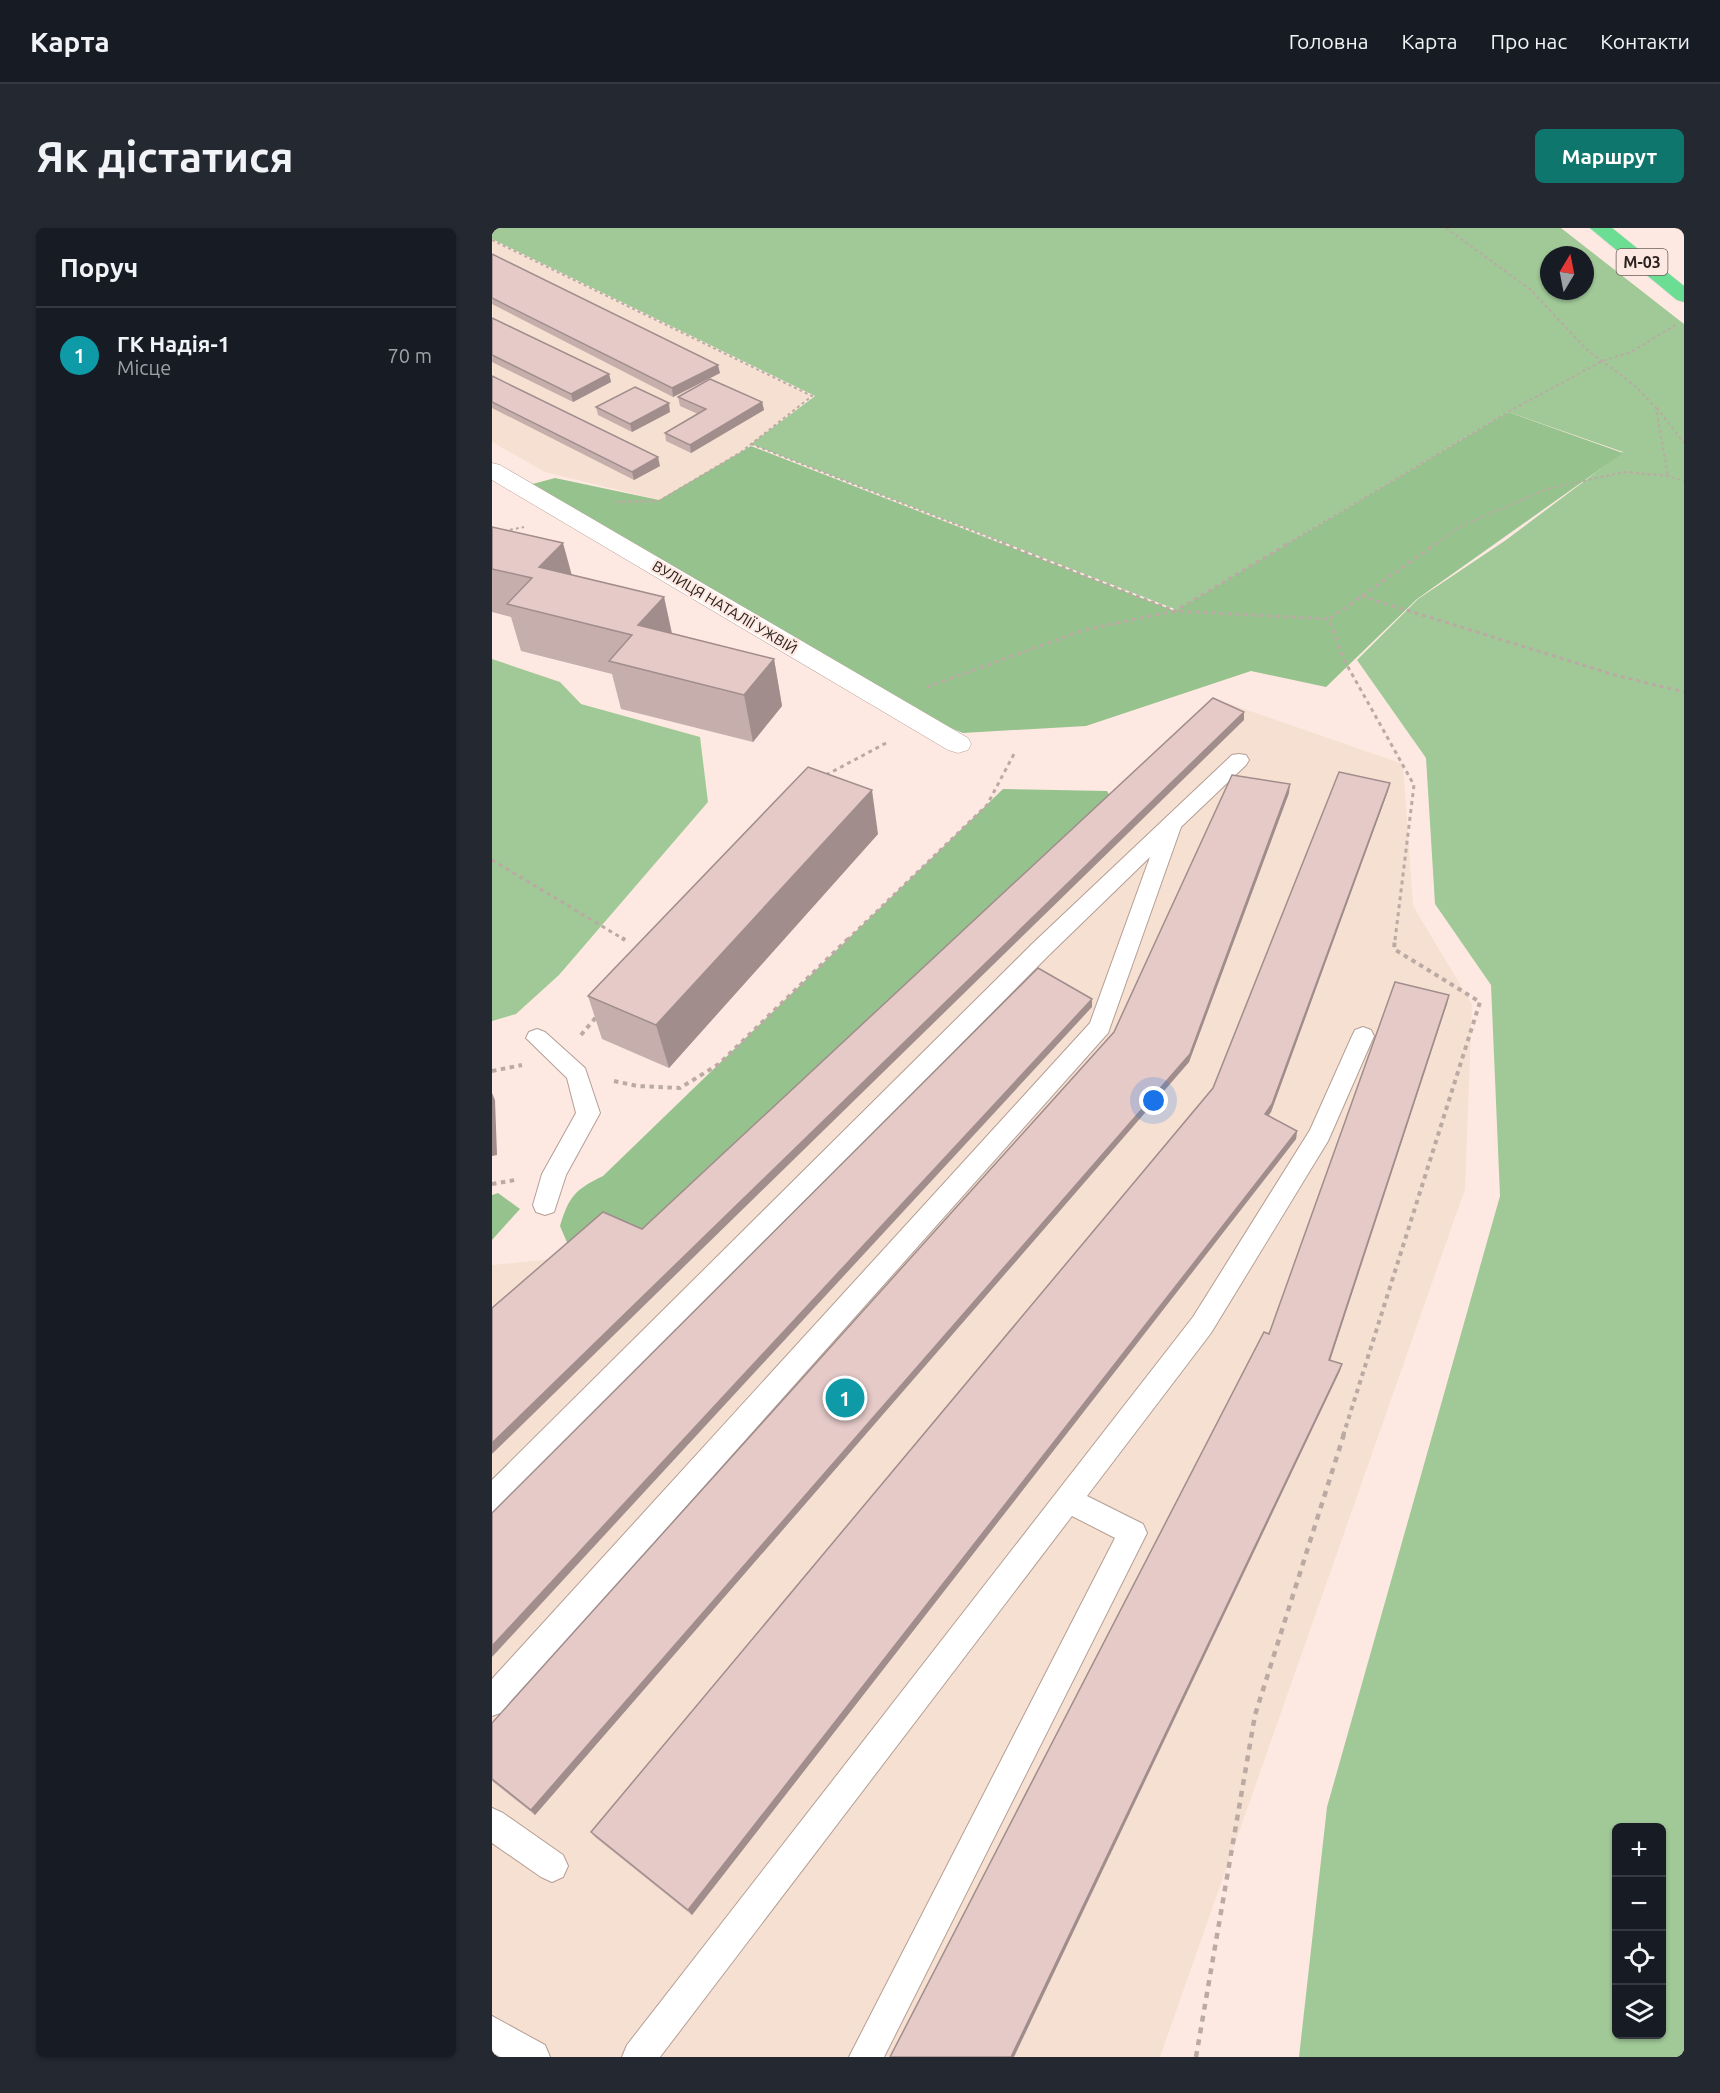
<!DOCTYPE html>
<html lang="uk">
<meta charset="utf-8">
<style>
:root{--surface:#171b24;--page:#242831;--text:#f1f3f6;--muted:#9ea1a6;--line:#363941;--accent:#0f766e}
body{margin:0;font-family:Ubuntu,sans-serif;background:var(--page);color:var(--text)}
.controls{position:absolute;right:18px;bottom:18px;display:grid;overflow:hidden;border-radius:9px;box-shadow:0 2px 4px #0004}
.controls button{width:54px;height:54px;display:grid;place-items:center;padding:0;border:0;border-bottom:2px solid var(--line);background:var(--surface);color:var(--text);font:30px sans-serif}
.compass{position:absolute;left:1048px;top:18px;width:54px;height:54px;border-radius:50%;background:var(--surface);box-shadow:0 2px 4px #0004;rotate:10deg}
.you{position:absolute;left:662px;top:873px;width:21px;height:21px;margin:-15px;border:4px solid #fff;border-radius:50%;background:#1a73e8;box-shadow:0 0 0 9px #1a73e833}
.badge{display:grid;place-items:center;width:39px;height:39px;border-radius:50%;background:var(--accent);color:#fff;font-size:20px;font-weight:700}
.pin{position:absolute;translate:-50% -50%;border:3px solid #fff;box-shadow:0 2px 6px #0006}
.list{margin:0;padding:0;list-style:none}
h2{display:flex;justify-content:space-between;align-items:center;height:78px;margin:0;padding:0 24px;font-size:26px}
h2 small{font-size:20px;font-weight:400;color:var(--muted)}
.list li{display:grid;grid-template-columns:39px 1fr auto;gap:18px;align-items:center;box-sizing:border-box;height:96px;padding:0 24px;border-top:2px solid var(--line)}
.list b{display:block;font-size:22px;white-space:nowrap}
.list p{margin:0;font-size:20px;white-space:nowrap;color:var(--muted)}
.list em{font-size:20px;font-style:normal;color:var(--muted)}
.icon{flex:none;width:33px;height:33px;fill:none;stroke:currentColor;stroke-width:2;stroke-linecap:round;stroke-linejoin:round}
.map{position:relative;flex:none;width:1192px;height:1829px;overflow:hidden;border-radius:9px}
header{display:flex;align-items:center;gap:36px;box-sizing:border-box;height:84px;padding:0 30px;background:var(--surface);border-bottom:2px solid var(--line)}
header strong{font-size:28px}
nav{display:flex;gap:33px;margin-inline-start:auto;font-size:21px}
.intro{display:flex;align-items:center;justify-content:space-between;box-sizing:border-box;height:144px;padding:0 36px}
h1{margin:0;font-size:42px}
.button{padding:15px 27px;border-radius:9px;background:var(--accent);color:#fff;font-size:21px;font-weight:700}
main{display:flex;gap:36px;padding:0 36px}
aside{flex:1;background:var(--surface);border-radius:9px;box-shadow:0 2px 4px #0004}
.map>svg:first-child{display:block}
.industrial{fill:#f5e0d1}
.green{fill:#a0c997;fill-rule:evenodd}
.forest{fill:#96c28d}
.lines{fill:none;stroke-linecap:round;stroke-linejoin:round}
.service-casing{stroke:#b59e95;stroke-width:2}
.minor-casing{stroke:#b59e95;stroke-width:1}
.trunk-casing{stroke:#d1cfce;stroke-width:1}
.path-far3{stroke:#bbaaa4;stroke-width:2;stroke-dasharray:3 3;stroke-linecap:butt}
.path-far2{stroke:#bbaaa4;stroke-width:3;stroke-dasharray:4 4;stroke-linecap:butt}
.path-far1{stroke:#bbaaa4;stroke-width:4;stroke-dasharray:4.5 4.5;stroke-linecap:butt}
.path{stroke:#bbaaa4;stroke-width:4.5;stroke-dasharray:6 6;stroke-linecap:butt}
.service{fill:#fff;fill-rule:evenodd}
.minor{fill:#fff;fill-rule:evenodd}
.trunk{fill:#6cde94;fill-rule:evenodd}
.wall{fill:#c5aeac}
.shaded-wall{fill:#a08d8c}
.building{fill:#e5cac8;stroke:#a08d8c;stroke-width:1.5}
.labels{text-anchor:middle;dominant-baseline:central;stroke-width:4.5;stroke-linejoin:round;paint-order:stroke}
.far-street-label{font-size:15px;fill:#2c2320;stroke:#fee9e2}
.shield{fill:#fee9e2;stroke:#6b5e5a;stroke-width:1.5}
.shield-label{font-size:16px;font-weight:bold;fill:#2c2320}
</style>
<header>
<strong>Карта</strong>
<nav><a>Головна</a><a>Карта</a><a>Про нас</a><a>Контакти</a></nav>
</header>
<div class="intro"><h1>Як дістатися</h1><a class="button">Маршрут</a></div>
<main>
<aside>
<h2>Поруч<small></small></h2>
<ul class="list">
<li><span class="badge" style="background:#0f9aa8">1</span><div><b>ГК Надія-1</b><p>Місце</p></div><em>70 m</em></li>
</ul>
</aside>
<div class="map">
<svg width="1192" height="1829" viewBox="0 0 1192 1829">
<rect width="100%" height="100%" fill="#fee9e2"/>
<!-- industrial -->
<g class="industrial">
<polygon points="0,12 320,168 258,218 167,272 53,244 0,214"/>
<polygon points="735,475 911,536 921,678 980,776 973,961 668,1829 0,1829 0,1037 162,1021"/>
</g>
<!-- green -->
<g class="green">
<path d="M 0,0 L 1069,0 L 1192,96 L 1192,1829 L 807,1829 L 835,1579 L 1008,968 L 999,757 L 943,676 L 934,530 L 865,432 L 926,371 L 1014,312 L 1131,224 L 1016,184 L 685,382 L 259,216 L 323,168 L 0,11 ZM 1057,27 L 1093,27 L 1093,63 L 1057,63 ZM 1124,1600 L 1170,1600 L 1170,1806 L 1124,1806 Z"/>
<polygon points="0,431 68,454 89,476 208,509 216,574 67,747 24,786 0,793"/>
</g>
<!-- forest -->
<g class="forest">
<polygon points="1016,184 1131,225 925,371 834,459 759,443 594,498 471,505 384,470 33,258 63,250 167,272 259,218 683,383"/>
<path d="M 511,561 L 615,563 L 624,578 L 162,1020 L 79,1024 L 68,998 C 77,969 82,962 111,948 Z"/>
<polygon points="6,965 28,981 0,1012 0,967"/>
</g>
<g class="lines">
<!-- service casing -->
<g class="service-casing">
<g id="service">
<polygon points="747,526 754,527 757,532 754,537 689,599 616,805 11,1484 0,1488 0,1451 598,795 658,629 556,728 10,1280 0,1284 0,1252 540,716 740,527"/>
<polygon points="871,799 879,802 882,808 836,913 719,1105 595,1268 651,1296 655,1305 392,1829 357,1829 623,1310 580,1288 168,1829 130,1829 135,1817 701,1089 818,902 860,808 863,802"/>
<polygon points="45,801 53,804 93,840 108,885 74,947 62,984 53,987 44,984 41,977 50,946 84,885 75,850 34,810 37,804"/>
<polygon points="0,1580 11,1585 71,1627 76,1638 71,1649 60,1654 49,1649 0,1615"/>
<polygon points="0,1788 53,1817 58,1829 8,1829 0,1824"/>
</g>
</g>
<!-- minor casing -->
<g class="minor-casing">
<polygon id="minor" points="0,235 8,237 476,510 479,516 476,522 466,525 456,522 0,252"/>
</g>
<!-- trunk casing -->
<g class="trunk-casing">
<polygon id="trunk" points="1098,0 1120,0 1192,58 1192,74 1185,72"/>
</g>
<!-- path-far3 -->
<g class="path-far3">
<polyline points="954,0 1039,62 1094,121 1142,157 1164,180 1176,248"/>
<polyline points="0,12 320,168 249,224 167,273 121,274"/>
<polyline points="1165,180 1192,215"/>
<polyline points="259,216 514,316"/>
<polyline points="12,303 32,299"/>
<polyline points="795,316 1016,184 1110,133 1139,124 1185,96"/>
<polyline points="943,316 967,299 1055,261 1132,244 1176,248 1192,253"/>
</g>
<!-- path-far2 -->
<g class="path-far2">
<polyline points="510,315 683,383 797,315"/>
<polyline points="869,368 1123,447 1192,464"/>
<polyline points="435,459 592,402 683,383 837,391"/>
<polyline points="334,547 396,514"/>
<polyline points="0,632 133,712"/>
<polyline points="355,712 495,577 523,524"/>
<polyline points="903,712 922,557 851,430 837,391 945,315"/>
</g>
<!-- path-far1 -->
<g class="path-far1">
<polyline points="130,710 133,712"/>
<polyline points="89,807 105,788"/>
<polyline points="0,843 30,837"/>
<polyline points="122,853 145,858 188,860 227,836 357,710"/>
<polyline points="0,956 23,952"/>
<polyline points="851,1208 988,774 902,721 903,710"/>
</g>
<!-- path -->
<polyline class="path" points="704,1829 763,1487 852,1206"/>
<!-- service -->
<use href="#service" class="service"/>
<!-- minor -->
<use href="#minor" class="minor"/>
<!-- trunk -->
<use href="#trunk" class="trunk"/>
</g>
<!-- wall -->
<g class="wall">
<polygon points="0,26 228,145 181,169 0,76"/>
<polygon points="0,90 117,146 119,154 81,174 0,134"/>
<polygon points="0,148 168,238 142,252 0,180"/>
<polygon points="186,169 270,174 272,182 199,225 174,213 173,205 206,186 188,178"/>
<polygon points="104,179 178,184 140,204 106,187"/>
<polygon points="0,299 80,347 172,369 180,405 282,431 290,478 261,514 129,481 120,446 29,423 19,389 0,384"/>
<polygon points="898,555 896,563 779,884 776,888 805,903 804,911 200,1687 103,1609 99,1604 721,860"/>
<polygon points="797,565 697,834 43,1587 0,1553 0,1495 622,804"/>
<polygon points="386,606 177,840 110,811 96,768"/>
</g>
<!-- shaded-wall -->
<g class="shaded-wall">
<polygon points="226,137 228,145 181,169 180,160"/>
<polygon points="117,146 119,154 81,174 79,166"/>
<polygon points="270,174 272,182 199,225 198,217"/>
<polygon points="177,175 178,184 140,204 138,196"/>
<polygon points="166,229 168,238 142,252 140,244"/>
<polygon points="71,315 84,362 47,339"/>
<polygon points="172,369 182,416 158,444 146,397"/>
<polygon points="282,431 290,478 261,514 252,467"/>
<polygon points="752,484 752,492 0,1226 0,1215"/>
<polygon points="898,555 896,563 779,884 772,894 773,886"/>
<polygon points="798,556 797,565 697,834 43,1587 39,1582 698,826"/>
<polygon points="380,562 386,606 177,840 164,797"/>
<polygon points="957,767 955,776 836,1139 837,1132"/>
<polygon points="600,771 600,779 0,1429 0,1418"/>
<polygon points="0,865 3,872 5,927 0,928"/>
<polygon points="805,903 804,911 200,1687 196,1682"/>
<polygon points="850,1136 848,1143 522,1829 519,1829"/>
</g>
<!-- building -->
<g class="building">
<polygon points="0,26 226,137 180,160 0,70"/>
<polygon points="0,90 117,146 79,166 0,127"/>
<polygon points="0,148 166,229 140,244 0,174"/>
<polygon points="218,151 270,174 198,217 173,205 214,181 186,169"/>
<polygon points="143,159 177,175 138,196 104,179"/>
<polygon points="0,299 71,315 47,339 172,369 146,397 282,431 252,467 117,433 140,407 15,376 40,350 0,341"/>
<polygon points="721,470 752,484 0,1215 0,1080 111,984 150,1001"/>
<polygon points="316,539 380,562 164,797 96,768"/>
<polygon points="847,544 898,555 780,876 773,886 805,903 196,1682 99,1604 721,860"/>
<polygon points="740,547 798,556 698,826 39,1582 0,1551 0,1495 622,804"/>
<polygon points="546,740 600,771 0,1418 0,1285"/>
<polygon points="903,754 957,767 837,1132 850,1136 519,1829 398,1829 772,1104 777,1106"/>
</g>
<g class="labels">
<!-- far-street labels -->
<g class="far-street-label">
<text transform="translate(233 379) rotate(31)">ВУЛИЦЯ НАТАЛІЇ УЖВІЙ</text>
</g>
<!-- shield labels -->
<rect class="shield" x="1124.5" y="21" width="51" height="26" rx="4.5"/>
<g class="shield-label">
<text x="1150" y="34">М-03</text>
</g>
</g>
</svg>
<div class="controls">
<button>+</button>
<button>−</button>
<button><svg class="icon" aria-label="locate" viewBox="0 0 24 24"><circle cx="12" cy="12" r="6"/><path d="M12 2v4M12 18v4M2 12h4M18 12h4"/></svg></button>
<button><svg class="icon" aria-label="layers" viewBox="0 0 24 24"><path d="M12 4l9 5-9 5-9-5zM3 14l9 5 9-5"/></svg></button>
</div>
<svg class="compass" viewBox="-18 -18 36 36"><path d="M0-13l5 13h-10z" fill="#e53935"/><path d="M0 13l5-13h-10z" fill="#9ea1a6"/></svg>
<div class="you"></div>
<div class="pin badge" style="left:353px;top:1170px;background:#0f9aa8">1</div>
</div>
</main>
